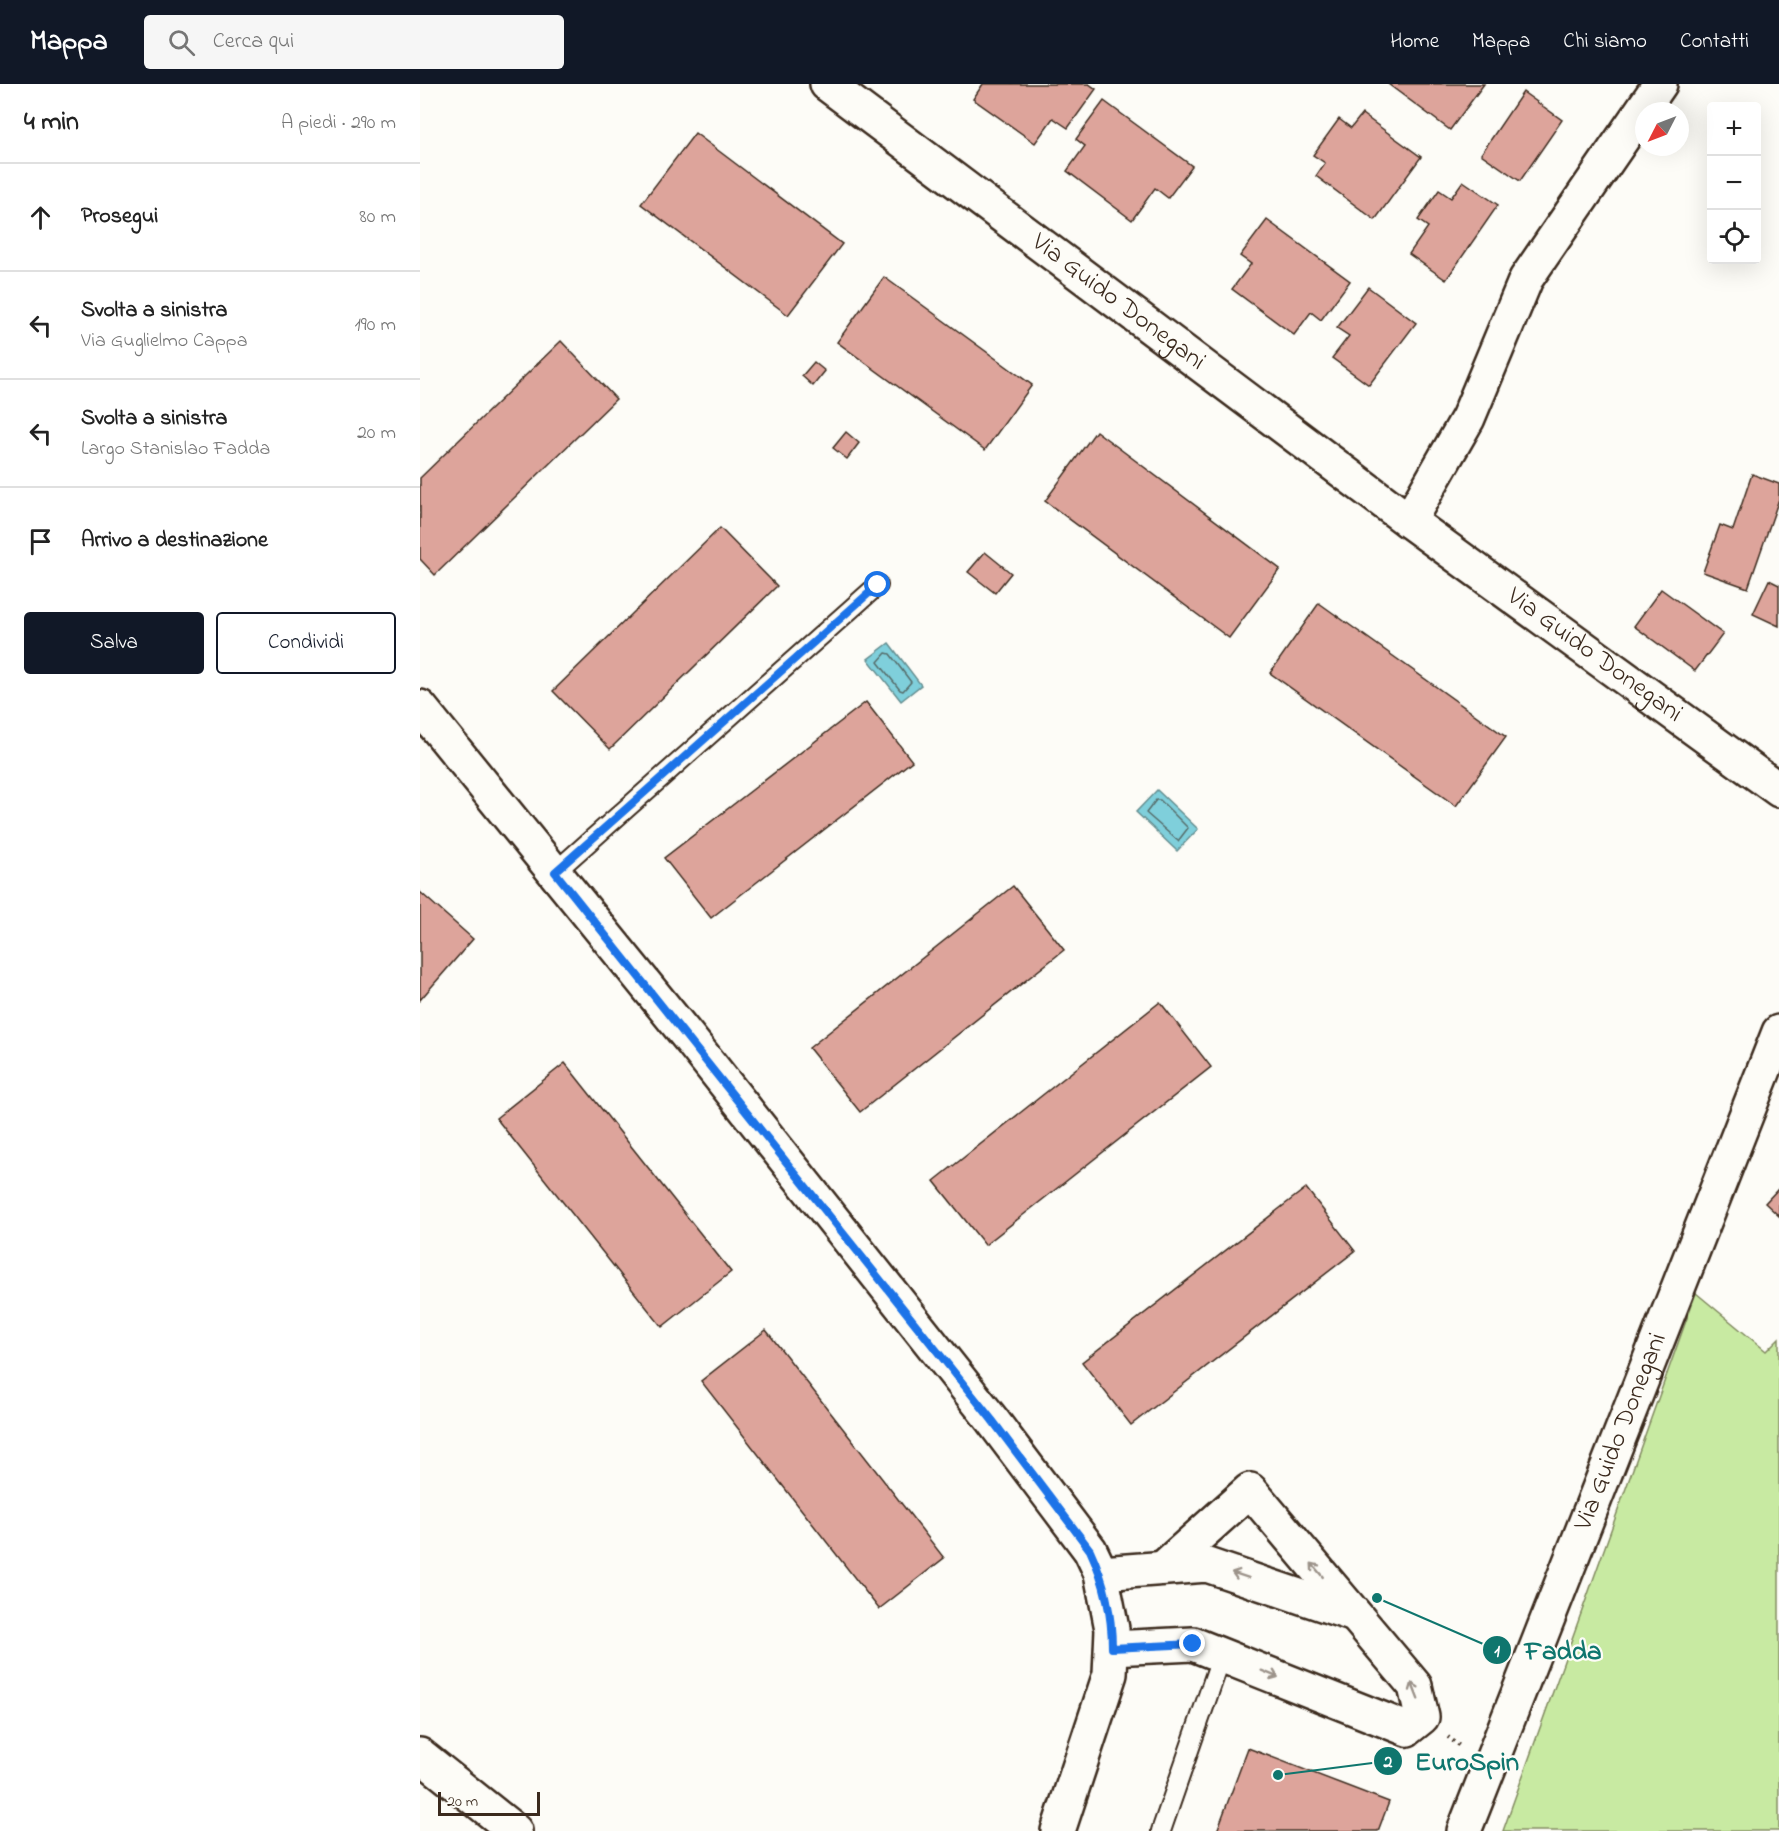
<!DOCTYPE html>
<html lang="it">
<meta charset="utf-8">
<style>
:root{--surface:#fff;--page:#f6f6f6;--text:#222;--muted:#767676;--line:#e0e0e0;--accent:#111827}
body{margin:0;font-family:"Indie Flower",sans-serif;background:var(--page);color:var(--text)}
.controls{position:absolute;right:18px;top:18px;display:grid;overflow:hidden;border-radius:6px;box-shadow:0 6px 24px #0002}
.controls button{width:54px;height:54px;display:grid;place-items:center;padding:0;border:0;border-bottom:2px solid var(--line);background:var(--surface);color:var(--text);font:30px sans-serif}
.compass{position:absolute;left:1215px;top:18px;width:54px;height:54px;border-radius:50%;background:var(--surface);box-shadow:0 6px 24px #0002;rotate:228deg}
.scale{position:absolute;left:18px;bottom:15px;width:102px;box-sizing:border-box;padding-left:6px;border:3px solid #3b2a1e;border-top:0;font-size:16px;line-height:21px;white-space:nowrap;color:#3b2a1e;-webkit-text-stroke:4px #fdfcf7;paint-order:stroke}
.stop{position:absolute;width:18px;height:18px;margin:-14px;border:4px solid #1a73e8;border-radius:50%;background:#fff}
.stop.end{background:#1a73e8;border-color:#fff;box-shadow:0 2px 6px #0008}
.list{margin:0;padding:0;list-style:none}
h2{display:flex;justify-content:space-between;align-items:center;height:78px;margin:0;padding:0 24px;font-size:26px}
h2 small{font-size:20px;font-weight:400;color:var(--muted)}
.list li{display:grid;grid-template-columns:39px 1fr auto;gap:18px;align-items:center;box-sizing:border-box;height:108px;padding:0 24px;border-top:2px solid var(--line)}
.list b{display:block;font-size:22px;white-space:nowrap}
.list p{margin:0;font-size:20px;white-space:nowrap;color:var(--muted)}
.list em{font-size:20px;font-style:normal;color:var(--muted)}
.actions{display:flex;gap:12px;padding:18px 24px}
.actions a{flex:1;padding:14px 0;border:2px solid var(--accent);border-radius:6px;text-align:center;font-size:21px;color:var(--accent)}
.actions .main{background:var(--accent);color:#fff}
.icon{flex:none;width:33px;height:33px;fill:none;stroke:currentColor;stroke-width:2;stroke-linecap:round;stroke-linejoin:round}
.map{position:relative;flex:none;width:1359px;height:1747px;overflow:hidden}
header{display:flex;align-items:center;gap:36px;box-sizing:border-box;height:84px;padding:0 30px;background:var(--accent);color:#fff}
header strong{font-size:28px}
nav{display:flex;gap:33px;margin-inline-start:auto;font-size:21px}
.search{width:420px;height:54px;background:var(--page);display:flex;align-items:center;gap:15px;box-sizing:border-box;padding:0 21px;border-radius:6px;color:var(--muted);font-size:22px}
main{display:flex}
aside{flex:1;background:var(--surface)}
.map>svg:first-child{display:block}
.green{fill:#c8eaa2;stroke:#828a60;stroke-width:1.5}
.water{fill:#7fcfdb;stroke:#648d8f;stroke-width:1.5}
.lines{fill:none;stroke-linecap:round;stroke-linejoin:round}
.shore{stroke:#566c6a;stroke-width:1.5}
.building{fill:#dda49b;stroke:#3b2a1e;stroke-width:1.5}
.service-casing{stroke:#3b2a1e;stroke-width:22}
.minor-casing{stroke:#3b2a1e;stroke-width:38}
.tertiary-casing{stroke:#3b2a1e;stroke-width:38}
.path{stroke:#3b2a1e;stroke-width:4;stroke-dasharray:1.5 4.5;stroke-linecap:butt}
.service{stroke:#fdfcf7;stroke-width:18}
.minor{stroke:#fdfcf7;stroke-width:33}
.tertiary{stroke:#fdfcf7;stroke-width:33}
.oneway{stroke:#9c938a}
.route{stroke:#1a73e8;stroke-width:8}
.labels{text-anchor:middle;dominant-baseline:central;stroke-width:4.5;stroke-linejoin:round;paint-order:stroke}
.street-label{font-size:26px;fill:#3b2a1e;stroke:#fdfcf7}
.leader{fill:none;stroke:#0f766e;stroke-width:2}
.callout-dot{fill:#0f766e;stroke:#fdfcf7;stroke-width:2}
.mark-label{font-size:18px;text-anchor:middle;font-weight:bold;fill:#fff}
.callout-label{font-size:27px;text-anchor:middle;font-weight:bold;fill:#0f766e;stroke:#fdfcf7;stroke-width:4.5;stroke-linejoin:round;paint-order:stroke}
</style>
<header>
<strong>Mappa</strong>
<div class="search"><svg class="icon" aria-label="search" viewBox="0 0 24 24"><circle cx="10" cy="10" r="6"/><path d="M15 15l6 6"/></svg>Cerca qui</div>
<nav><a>Home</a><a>Mappa</a><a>Chi siamo</a><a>Contatti</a></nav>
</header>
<main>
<aside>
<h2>4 min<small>A piedi · 290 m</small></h2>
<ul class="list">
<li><svg class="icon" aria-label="ahead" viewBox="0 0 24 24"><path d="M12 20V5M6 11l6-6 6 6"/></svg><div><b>Prosegui</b></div><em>80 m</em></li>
<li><svg class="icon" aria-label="left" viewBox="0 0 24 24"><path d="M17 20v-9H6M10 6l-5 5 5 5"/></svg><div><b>Svolta a sinistra</b><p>Via Guglielmo Cappa</p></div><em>190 m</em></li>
<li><svg class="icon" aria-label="left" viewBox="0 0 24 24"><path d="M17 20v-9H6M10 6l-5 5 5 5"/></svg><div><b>Svolta a sinistra</b><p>Largo Stanislao Fadda</p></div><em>20 m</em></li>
<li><svg class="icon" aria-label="arrive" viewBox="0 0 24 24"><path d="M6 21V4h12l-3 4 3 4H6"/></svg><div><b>Arrivo a destinazione</b></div></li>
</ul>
<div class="actions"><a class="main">Salva</a><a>Condividi</a></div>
</aside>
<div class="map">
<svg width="1359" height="1747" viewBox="0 0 1359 1747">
<rect width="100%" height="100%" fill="#fdfcf7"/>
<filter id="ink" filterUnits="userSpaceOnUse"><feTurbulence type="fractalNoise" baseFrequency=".0167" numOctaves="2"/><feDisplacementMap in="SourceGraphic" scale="12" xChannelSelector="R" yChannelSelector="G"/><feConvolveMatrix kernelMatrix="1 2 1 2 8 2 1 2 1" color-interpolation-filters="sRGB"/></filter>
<g filter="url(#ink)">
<!-- green -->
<polygon class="green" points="1276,1209 1346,1267 1359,1254 1359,1747 1083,1747"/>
<!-- water -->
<g class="water">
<polygon points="469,559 501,601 481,617 448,575"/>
<polygon points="737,706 778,745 757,767 716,728"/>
</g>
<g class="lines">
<!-- shore -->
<g class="shore">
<polygon points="466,569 470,570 491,598 483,607 480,606 458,578"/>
<polygon points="736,716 740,716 768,744 758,757 726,729"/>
</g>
</g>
<!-- building -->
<g class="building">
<polygon points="563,0 669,0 676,5 648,44 633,34 615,59 553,15"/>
<polygon points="968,0 1064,0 1030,46"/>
<polygon points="1103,8 1142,36 1100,97 1061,70"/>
<polygon points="684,17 772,82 748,114 735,104 712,136 647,87 665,62 656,55"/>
<polygon points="942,30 1001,73 955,136 896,92 905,79 893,71 919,35 931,44"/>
<polygon points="275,49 422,160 368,231 221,120"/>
<polygon points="1043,97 1078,121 1026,196 989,170 1008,143 998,136 1019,106 1031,114"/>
<polygon points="847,136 930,197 901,236 891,228 874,251 812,205 831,180 820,172"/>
<polygon points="464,193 612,301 565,366 417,258"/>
<polygon points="948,203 996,239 949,301 912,274 929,252 917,244"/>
<polygon points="141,257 196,315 15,491 0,475 0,394"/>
<polygon points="394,278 405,287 393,302 382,292"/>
<polygon points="676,347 860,485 809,554 625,417"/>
<polygon points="426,348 439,359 427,375 413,364"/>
<polygon points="1332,390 1359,400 1359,415 1328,504 1283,488 1300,441 1313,446"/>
<polygon points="300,444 357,502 190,665 133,607"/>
<polygon points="565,468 591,489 575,509 548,488"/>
<polygon points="1349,496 1359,501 1359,542 1333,530"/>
<polygon points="1241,505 1303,550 1275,587 1214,542"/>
<polygon points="899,519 1086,653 1036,722 850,589"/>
<polygon points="446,618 492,677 291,834 244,774"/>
<polygon points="593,802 644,866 440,1028 389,964"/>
<polygon points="0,808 53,855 0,916"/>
<polygon points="740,918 791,983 565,1161 514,1097"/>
<polygon points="145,979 311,1188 242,1243 76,1034"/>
<polygon points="886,1104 935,1167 711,1341 662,1278"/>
<polygon points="1359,1104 1359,1132 1345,1119"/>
<polygon points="346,1246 524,1474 459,1525 281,1297"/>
<polygon points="828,1664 969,1718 958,1747 797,1747"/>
</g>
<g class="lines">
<!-- service casing -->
<g class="service-casing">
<g id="service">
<polyline points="135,788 458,501"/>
<polyline points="741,1747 802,1571"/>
</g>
</g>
<!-- minor casing -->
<g class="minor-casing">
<g id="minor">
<path id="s1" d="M 407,0 L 989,437 L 1359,706"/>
<polyline points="989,437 1048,334 1106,195 1240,0"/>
<polyline points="0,623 269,954 572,1336 670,1466 681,1489 692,1545 690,1590 638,1747"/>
<polyline points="681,1489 787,1481 932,1530"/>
<polyline points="692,1564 773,1560 987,1645 1002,1633 995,1602 830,1406 743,1484"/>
<path id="s2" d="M 1044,1747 L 1359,948"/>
</g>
</g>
<!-- tertiary casing -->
<g class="tertiary-casing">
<polyline id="tertiary" points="0,1671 95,1747"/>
</g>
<!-- path -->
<polyline class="path" points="1028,1653 1041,1663"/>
<!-- service -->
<use href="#service" class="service"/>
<!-- minor -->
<use href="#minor" class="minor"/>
<!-- tertiary -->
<use href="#tertiary" class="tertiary"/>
</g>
<!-- one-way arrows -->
<defs><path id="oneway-shaft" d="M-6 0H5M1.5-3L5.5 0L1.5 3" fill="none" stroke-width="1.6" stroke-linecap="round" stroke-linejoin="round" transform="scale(1.5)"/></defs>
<g class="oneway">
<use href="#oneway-shaft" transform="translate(897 1486) rotate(-130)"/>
<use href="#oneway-shaft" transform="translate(820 1491) rotate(-162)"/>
<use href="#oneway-shaft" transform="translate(850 1590) rotate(22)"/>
<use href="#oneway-shaft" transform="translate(995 1607) rotate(-111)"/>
</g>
</g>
<g class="lines" filter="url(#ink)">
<!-- route -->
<path class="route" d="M 458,501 L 135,788 L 572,1336 L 670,1466 C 684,1496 692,1530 692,1564 L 773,1560"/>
</g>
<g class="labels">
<!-- street labels -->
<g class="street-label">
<text stroke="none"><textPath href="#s1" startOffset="364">Via Guido Donegani</textPath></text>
<text stroke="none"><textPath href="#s1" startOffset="957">Via Guido Donegani</textPath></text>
<text stroke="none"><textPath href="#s2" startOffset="429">Via Guido Donegani</textPath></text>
</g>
</g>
<!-- callouts -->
<path class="leader" d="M957 1514L1077 1566M858 1691L968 1677"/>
<g class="callout-dot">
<circle cx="957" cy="1514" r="6"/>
<circle cx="858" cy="1691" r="6"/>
<circle cx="1077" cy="1566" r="15"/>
<circle cx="968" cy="1677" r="15"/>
</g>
<g class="mark-label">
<text x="1077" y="1572">1</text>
<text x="968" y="1683">2</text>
</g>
<g class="callout-label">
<text x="1143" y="1575">Fadda</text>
<text x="1047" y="1686">EuroSpin</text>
</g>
</svg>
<div class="controls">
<button>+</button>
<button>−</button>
<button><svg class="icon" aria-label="locate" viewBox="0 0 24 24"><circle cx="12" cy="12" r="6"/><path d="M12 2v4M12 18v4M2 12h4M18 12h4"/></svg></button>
</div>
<svg class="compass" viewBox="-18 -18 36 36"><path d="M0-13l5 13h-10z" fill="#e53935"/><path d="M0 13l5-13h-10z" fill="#767676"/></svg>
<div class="scale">20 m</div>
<div class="stop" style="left:458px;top:501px"></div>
<div class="stop end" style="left:773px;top:1560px"></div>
</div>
</main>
